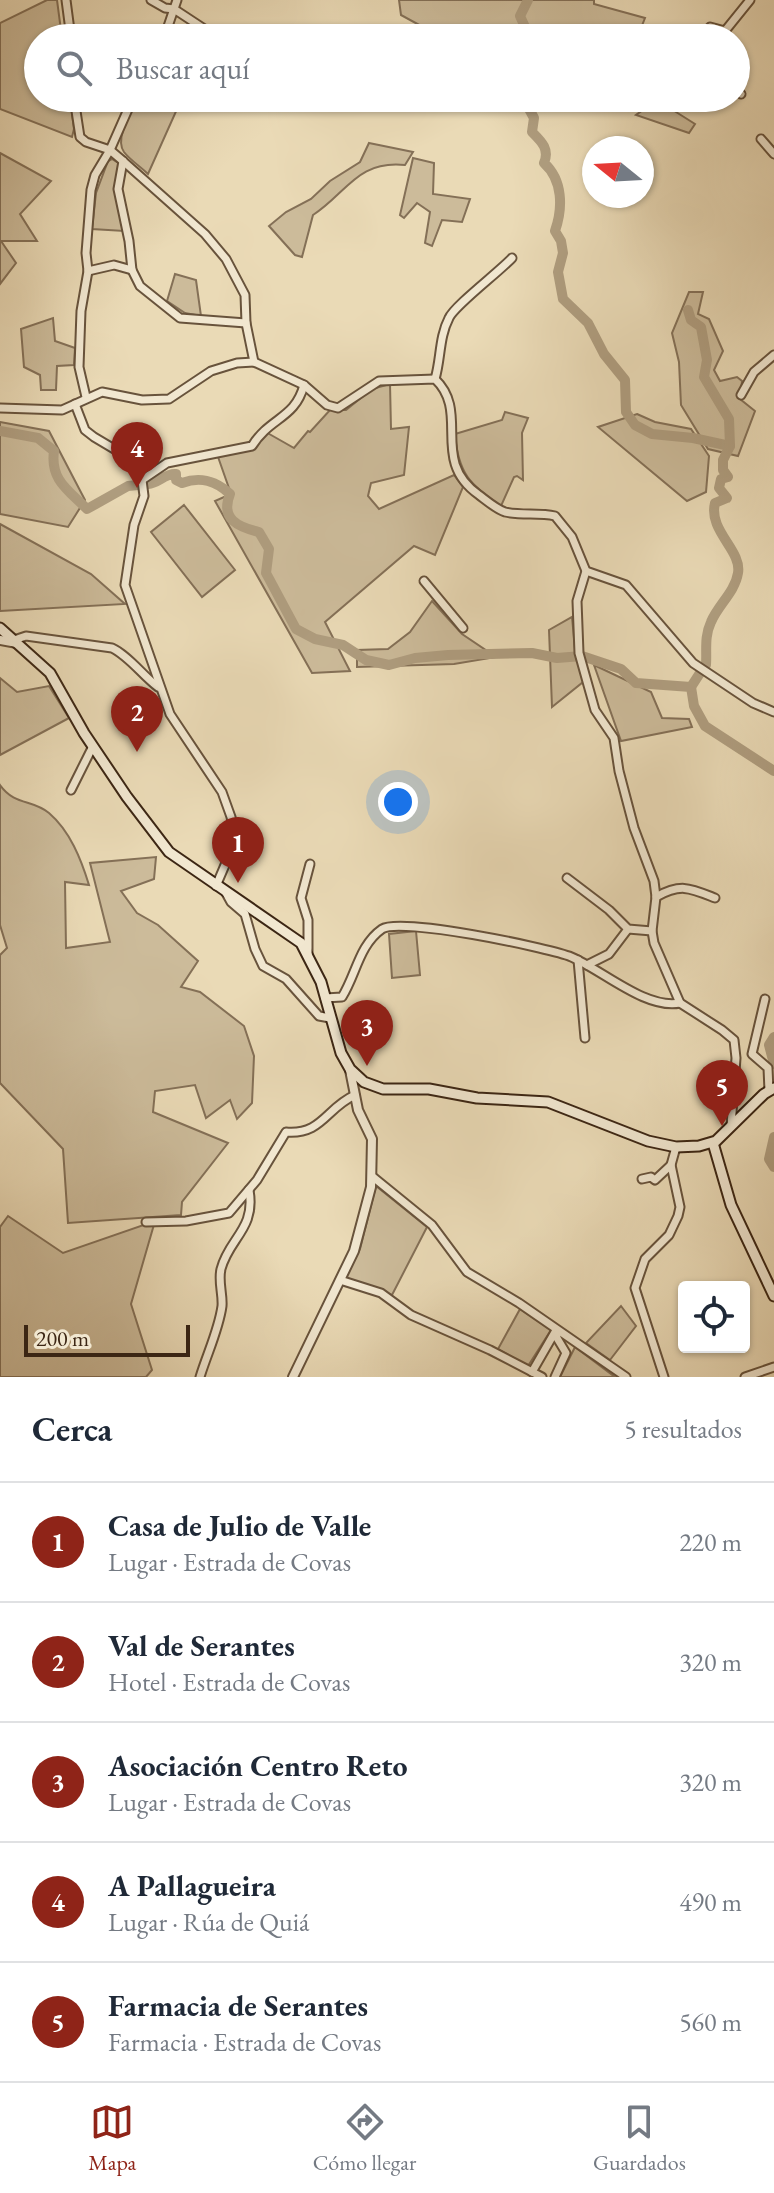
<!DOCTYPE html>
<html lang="es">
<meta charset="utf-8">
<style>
:root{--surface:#fff;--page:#f2f2f3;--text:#1f2937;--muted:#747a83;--line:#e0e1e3;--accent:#8f2418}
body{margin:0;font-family:"EB Garamond",serif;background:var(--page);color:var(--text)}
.controls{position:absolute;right:24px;bottom:24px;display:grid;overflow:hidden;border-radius:8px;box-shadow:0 2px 6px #0004}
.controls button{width:72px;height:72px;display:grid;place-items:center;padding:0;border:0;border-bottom:2px solid var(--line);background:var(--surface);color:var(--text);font:40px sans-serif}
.compass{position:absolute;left:582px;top:136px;width:72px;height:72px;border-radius:50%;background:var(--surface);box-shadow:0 2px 6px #0004;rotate:288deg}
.scale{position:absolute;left:24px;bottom:20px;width:166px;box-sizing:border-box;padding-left:8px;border:4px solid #3c2614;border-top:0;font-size:22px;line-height:28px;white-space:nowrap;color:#3c2614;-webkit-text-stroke:6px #f1e7d0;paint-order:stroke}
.you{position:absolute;left:398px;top:802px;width:28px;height:28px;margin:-20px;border:6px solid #fff;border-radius:50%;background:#1a73e8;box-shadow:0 0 0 12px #1a73e833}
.badge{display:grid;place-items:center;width:52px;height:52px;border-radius:50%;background:var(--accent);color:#fff;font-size:26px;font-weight:700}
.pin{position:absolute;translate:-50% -66px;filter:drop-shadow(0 2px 4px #0008)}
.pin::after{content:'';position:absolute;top:42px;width:28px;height:24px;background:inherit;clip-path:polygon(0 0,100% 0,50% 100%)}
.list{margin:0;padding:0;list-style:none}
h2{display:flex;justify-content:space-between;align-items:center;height:104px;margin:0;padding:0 32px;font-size:34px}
h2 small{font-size:26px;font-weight:400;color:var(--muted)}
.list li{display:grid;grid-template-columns:52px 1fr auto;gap:24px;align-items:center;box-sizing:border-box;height:120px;padding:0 32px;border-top:2px solid var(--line)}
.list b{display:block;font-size:30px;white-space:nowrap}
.list p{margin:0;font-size:26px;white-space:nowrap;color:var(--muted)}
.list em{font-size:26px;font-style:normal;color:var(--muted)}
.icon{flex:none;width:44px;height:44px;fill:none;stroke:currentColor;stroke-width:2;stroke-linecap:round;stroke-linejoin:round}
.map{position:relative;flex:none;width:774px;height:1377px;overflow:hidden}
.search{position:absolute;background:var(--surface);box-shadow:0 2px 6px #0004;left:24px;right:24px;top:24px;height:88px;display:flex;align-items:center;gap:20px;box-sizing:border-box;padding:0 28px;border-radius:44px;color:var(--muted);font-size:30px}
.sheet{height:704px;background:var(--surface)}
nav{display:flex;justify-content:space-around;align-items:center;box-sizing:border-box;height:112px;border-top:2px solid var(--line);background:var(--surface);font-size:22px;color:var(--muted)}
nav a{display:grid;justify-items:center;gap:4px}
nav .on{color:var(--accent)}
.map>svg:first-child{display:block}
.green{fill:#ccbb9a;stroke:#847057;stroke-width:2}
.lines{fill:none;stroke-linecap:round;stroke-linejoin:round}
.river{stroke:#af9d7f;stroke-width:10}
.minor-casing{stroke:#68533c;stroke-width:11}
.tertiary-casing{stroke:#68533c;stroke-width:12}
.secondary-casing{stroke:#3c2614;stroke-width:13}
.minor{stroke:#f1e7d0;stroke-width:7}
.tertiary{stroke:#f1e7d0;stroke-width:8}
.secondary{stroke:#f1e7d0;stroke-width:9}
</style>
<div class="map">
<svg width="774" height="1377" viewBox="0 0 774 1377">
<rect width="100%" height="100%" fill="#eadab6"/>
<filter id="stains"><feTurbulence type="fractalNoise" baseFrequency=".0025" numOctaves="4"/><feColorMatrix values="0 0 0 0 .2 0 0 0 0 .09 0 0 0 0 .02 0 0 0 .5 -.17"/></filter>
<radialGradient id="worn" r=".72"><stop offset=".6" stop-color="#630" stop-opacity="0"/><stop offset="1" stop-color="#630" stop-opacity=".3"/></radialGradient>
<!-- green -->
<g class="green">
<polygon points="47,0 57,0 62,38 38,38 38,98 70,98 74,129 72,137 0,109 0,23"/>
<polygon points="399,0 594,0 594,4 645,18 637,38 443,38 401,15"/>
<path d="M 138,98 L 182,98 L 148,174 C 141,167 130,160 124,152 C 114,138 132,111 138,98 Z"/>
<polygon points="657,100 695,124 689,133 636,115"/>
<path d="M 369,143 L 413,152 L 405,165 C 357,160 347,193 313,215 L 302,257 L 295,255 L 269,226 L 286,212 L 311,199 L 330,181 L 360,162 Z"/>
<polygon points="0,153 51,181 20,214 37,241 1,241 16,263 0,284"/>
<polygon points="413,158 434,163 433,194 470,199 462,222 442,220 432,246 425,243 430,212 417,203 404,218 400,215"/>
<polygon points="112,159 120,164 116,189 124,231 92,229 96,193 108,161"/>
<polygon points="175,274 196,280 201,316 185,313 167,301"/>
<polygon points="689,292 703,292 698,314 709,319 723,351 714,370 720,381 737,377 742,381 740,399 755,411 738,456 708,449 681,405 679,362 672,333"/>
<polygon points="53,318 55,341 75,348 74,365 57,366 56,390 41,390 40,375 24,367 21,329"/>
<path d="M 390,384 L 391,429 L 409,427 L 404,475 L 371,483 L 368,496 L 379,509 L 454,475 L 463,487 L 435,555 L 414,546 L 325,622 L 350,671 L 312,673 L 215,501 L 231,494 L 217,454 C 242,453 251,454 264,431 L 294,448 L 308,431 L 310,432 L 330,410 L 346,410 L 372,389 Z"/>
<path d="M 505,412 L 528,418 L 522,433 L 523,480 L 517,476 L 514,477 L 501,506 C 470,485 458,473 455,434 L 502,420 Z"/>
<polygon points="637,414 655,422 691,429 709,456 706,492 687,501 598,427"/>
<polygon points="0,422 49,431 85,500 68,527 0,514"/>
<polygon points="184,505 235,570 202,597 151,532"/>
<polygon points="0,524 91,574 125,604 0,611"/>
<polygon points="432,601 462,634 496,657 454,664 357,667 357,650 388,649 410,632"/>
<polygon points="572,617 575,649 583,682 552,707 549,630"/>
<polygon points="594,665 651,692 662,718 689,719 692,727 621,741"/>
<polygon points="0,678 17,692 49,686 69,718 0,755"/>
<path d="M 0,785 C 15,806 32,799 49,813 C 70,831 81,859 89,885 L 65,882 L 66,948 L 110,942 L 90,863 L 156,857 L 154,879 L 121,891 L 137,913 L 158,925 L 198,961 L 181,987 L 200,992 L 244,1026 L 254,1056 L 252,1103 L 237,1119 L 230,1100 L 206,1118 L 195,1085 L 155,1091 L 153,1112 L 228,1143 L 182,1202 L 181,1215 L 68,1223 L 63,1149 L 0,1083 L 0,955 L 7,948 L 0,925 Z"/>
<polygon points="416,931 420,975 392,978 389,934"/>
<polygon points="376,1186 427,1227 392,1295 345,1278 360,1249"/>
<polygon points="8,1216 63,1253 155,1221 131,1304 152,1370 146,1377 0,1377 0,1227"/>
<polygon points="621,1306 636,1326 610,1360 586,1343"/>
<polygon points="520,1309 551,1330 528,1366 498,1349"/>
<polygon points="575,1347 615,1377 560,1377"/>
</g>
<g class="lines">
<!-- river -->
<g class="river">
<polyline points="528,0 520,16 530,38"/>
<path d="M 536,98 L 528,107 L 534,118 L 532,132 C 541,141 550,149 544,163 C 563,180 563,208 555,231 L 561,241 L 563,253 L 558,272 L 563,299 L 588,323 L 604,354 L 625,380 L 626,412 L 635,425 L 652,434 L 693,438 L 730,446"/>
<path d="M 688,310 L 691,320 L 701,327 L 707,360 L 704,377 L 729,419 L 730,446 L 723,460 L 723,470 L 728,477 L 721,479 L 719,488 L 727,498 L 715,503 C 708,531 742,550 738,573 C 735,592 718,605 711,622 C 704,637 707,650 706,665"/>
<path d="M 0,431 L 38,438 L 54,451 C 50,480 68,490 87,509 L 128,486 L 138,485"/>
<path d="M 148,484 C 159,483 165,473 176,474 L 176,480 L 182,483 C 201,476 216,481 230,494 C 220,519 238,527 259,532 L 269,549 L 266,573 L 296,629 L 315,639 L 343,645 L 366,660 L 389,665 L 415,658 L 448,655 L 532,653 L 557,658 L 582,656 L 621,669 L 636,683 L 691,687 L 694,706 L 705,726 L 774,771"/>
<polyline points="691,687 700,673"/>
<polyline points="774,1037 769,1045 774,1064"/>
<polyline points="774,1137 769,1159 774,1167"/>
</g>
<!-- minor casing -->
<g class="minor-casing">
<g id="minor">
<polyline points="66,0 71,38"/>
<polyline points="151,0 165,8 174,9 218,38"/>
<polyline points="710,27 725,31 750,0"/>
<polyline points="164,38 177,0"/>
<polyline points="736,90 741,94"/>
<path d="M 74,98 L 80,137 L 86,142 L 110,150 L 123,161 L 205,234 L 226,259 L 245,295 L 246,323 L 254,362 L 304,385 L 327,405 L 338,408 L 379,381 L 435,379 C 471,413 429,460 479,495 C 487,501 496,509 505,512 C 522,516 539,512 555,516 L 572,537 L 586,571 L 626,585 L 693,663 L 753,703 L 774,712"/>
<polyline points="761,139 774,154"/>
<polyline points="123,161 118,189 129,241 132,270 140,286 180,318 246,323"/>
<polyline points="88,271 114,265 132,270"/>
<path d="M 435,379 C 441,359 439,337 449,318 C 454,306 499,272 512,258"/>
<polyline points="741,395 754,372 774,355"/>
<polyline points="86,397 79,367 81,311 88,271 86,253 91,190 95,175 110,150 133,98"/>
<polyline points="75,404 85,430 94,437 131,459 142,480 144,496 134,525 125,585 170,714 222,792 231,817 234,831 232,843 228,858 216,886"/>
<polyline points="0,408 62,410 102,392 142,400 169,399 211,371 237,363 254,362"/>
<path d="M 142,480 L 167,463 L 252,446 C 270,417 295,419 304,385"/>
<polyline points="586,571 577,601 579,653 595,710 614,738 619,771 634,828 654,881 656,897 652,931 654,943 680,1003 722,1030 734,1040 736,1058 731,1126"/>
<polyline points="424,581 463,628"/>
<path d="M 14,640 L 26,636 L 112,648 C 129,656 143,676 158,687"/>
<polyline points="71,790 93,746"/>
<polyline points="567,878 609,910 628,929 652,931"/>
<polyline points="226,893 231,902 245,914 255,949 263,966 286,979 319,1016 330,1018"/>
<path d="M 656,897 C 681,883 690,888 715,898"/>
<polyline points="308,954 308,920 301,898 310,864"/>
<polyline points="578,960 585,1038"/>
<polyline points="587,965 609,954 628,929"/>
<path d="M 325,998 L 342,997 C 356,975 359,945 382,929 C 400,917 544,947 569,956 C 600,968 645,1010 680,1003"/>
<polyline points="765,999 752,1054 768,1068 769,1091"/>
<polyline points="373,1177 432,1225 467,1272 519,1303 626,1377"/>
<polyline points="642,1179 651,1177 655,1180 671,1165"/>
<path d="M 146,1222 L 186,1221 L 229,1213 L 257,1180 L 286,1132 C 322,1135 326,1108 355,1095"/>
<polyline points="340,1280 381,1293 411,1315 490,1350 542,1377"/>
<polyline points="532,1372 555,1332"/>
<path d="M 200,1377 C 207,1354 219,1329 222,1306 C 223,1294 218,1282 221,1269 C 229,1238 256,1229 249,1190"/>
<polyline points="555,1377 566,1353 557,1338 556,1330"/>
<polyline points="664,1377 635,1288 645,1259 669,1235 678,1216 680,1207 671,1165 676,1147"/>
<polyline points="745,1377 774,1367"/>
</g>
</g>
<!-- tertiary casing -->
<g class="tertiary-casing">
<g id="tertiary">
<polyline points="0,640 17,643"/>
<polyline points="293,1377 354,1251 371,1187 372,1139 358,1110 350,1070"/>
</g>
</g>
<!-- secondary casing -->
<g class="secondary-casing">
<g id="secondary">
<polyline points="0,628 50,673 84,733 127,797 169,852 301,943 321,982 341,1053 350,1069 364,1082 383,1089 429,1089 477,1098 548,1102 648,1141 676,1147 699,1146 716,1141 764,1094 774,1088"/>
<polyline points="713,1143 731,1205 774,1296"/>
</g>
</g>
<!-- minor -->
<use href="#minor" class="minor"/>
<!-- tertiary -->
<use href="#tertiary" class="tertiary"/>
<!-- secondary -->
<use href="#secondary" class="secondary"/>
</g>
<rect width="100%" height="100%" filter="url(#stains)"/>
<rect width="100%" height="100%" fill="url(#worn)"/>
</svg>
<div class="controls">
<button><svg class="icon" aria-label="locate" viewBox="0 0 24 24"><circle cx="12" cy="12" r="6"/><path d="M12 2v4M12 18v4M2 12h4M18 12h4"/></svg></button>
</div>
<svg class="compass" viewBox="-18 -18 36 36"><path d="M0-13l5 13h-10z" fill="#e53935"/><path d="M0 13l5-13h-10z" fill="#747a83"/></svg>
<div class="scale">200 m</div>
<div class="you"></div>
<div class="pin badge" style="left:238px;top:883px">1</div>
<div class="pin badge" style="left:137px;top:752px">2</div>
<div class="pin badge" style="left:367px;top:1066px">3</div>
<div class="pin badge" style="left:137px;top:488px">4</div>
<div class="pin badge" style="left:722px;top:1126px">5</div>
<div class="search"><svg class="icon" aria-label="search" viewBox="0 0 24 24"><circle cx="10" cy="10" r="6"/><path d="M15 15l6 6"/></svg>Buscar aquí</div>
</div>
<section class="sheet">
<h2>Cerca<small>5 resultados</small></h2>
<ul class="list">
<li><span class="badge">1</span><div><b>Casa de Julio de Valle</b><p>Lugar · Estrada de Covas</p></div><em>220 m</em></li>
<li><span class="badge">2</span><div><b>Val de Serantes</b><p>Hotel · Estrada de Covas</p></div><em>320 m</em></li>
<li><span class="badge">3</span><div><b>Asociación Centro Reto</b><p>Lugar · Estrada de Covas</p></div><em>320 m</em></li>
<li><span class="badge">4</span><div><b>A Pallagueira</b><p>Lugar · Rúa de Quiá</p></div><em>490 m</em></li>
<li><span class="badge">5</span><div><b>Farmacia de Serantes</b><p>Farmacia · Estrada de Covas</p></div><em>560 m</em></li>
</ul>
</section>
<nav>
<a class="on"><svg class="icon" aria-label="map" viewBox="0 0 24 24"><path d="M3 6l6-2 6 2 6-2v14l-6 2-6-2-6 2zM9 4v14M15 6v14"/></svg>Mapa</a>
<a><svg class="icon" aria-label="directions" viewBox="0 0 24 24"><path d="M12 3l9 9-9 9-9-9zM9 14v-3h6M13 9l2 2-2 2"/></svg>Cómo llegar</a>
<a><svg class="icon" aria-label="saved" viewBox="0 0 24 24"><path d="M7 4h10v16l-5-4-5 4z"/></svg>Guardados</a>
</nav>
